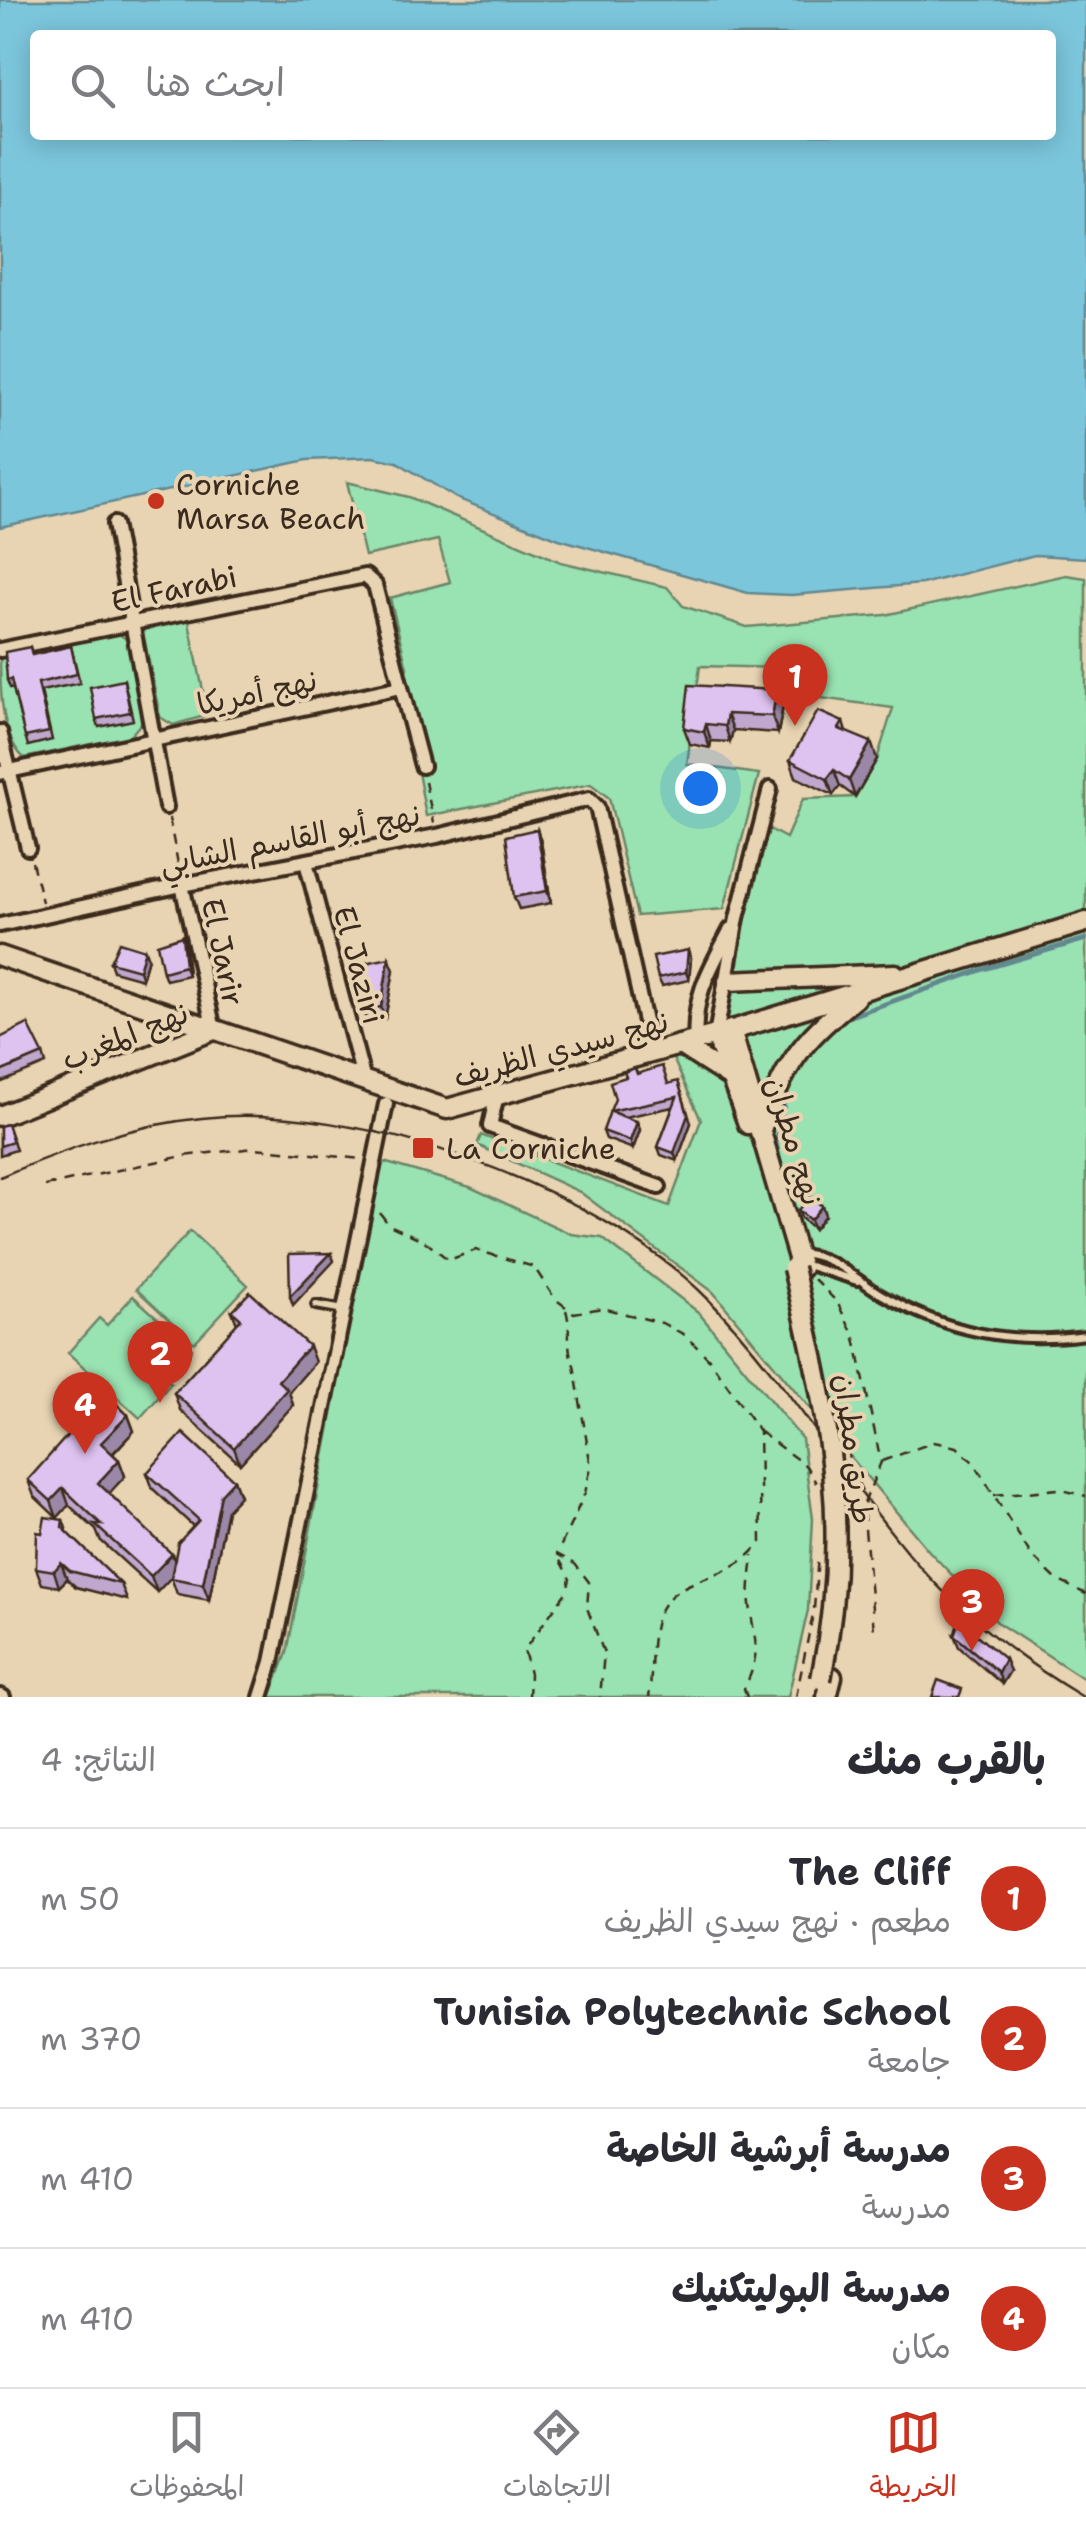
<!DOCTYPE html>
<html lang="ar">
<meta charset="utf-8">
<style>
:root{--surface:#fff;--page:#f7f7f7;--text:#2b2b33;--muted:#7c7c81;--line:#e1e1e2;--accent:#c8321e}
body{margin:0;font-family:"Shantell Sans","Playpen Sans Arabic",sans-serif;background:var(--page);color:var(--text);direction:rtl}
.you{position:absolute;left:700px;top:788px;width:35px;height:35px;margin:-25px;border:8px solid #fff;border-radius:50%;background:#1a73e8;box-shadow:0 0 0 15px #1a73e833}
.badge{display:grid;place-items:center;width:65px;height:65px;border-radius:50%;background:var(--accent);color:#fff;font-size:32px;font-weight:700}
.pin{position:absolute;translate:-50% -82px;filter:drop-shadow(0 2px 5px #0008)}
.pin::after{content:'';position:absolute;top:52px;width:35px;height:30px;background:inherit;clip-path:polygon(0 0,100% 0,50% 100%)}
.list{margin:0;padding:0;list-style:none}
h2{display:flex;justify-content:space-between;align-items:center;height:130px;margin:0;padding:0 40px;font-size:42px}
h2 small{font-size:32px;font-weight:400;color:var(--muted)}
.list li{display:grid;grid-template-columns:65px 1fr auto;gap:30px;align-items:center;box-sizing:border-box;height:140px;padding:0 40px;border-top:2px solid var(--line)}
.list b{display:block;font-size:38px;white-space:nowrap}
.list p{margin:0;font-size:32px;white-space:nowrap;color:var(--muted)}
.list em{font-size:32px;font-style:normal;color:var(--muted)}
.icon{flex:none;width:55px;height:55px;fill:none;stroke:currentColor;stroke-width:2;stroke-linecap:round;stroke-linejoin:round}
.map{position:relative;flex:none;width:1086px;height:1697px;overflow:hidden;direction:ltr}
.search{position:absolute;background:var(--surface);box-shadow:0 5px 25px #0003;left:30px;right:30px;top:30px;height:110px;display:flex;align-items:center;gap:25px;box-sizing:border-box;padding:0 35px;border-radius:10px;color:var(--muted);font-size:38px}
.sheet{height:690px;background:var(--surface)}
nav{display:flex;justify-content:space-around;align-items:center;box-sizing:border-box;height:140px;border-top:2px solid var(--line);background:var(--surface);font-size:28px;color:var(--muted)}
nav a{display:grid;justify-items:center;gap:5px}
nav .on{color:var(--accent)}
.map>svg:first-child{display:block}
.green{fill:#99e2b1;stroke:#6a8668;stroke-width:2.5}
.water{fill:#7cc6dc;stroke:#628890;stroke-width:2.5;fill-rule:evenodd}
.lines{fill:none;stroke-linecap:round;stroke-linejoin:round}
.stream{stroke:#628890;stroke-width:5}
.lane-casing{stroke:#3b2a1e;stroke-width:14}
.street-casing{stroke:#3b2a1e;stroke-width:20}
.secondary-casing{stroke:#3b2a1e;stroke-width:25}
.path{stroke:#3b2a1e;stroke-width:2.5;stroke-dasharray:10 8;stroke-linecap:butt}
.lane{stroke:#e8d4b2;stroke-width:6}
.street{stroke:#e8d4b2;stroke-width:12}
.secondary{stroke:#e8d4b2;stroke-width:18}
.tram{stroke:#3b2a1e;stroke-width:2.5}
.secondary-bridge-casing{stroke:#3b2a1e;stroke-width:25;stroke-linecap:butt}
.secondary-bridge{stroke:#e8d4b2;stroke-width:18}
.wall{fill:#bfa7ce;stroke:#3b2a1e;stroke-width:2.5}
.shaded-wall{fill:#9b88a8;stroke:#3b2a1e;stroke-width:2.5}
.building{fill:#dec2f0;stroke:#3b2a1e;stroke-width:2.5}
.poi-dot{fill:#c8321e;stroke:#e8d4b2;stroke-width:4}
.labels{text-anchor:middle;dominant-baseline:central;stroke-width:8;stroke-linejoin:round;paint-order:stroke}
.poi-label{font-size:30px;fill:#3b2a1e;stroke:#e8d4b2;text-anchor:start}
.street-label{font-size:30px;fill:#3b2a1e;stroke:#e8d4b2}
</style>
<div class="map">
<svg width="1086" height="1697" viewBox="0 0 1086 1697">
<rect width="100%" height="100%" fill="#e8d4b2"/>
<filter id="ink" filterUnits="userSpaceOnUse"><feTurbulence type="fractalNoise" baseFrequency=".01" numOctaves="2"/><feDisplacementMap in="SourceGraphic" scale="20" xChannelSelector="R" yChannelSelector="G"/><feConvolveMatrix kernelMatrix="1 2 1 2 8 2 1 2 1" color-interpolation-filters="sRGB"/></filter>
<g filter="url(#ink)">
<!-- green -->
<g class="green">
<polygon points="347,482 409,497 561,562 667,587 683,606 747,627 885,615 1066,575 1086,578 1086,1680 998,1623 929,1551 713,1292 580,1192 477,1145 481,1135 669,1206 701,1120 671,1054 734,1036 723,1008 731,991 742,917 769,829 786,838 803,799 855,797 877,759 893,708 785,693 786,668 700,666 687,764 759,774 724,909 637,916 609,798 591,784 426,816 402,684 407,668 390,598 450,582 438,540 365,556"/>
<polygon points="188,617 208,715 173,725 160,717 142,627"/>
<path d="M 115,631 L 126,639 L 143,721 L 130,736 L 24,758 C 0,736 0,686 0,654 Z"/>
<polygon points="380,1161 470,1187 571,1234 602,1238 698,1312 802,1439 813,1519 808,1610 788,1697 270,1697 287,1653"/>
<polygon points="190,1231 248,1285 194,1343 136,1289"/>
<polygon points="133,1296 192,1349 166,1378 171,1383 140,1418 68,1353 99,1318 107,1325"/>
</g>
<!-- water -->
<path class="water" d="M 0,0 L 1086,0 L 1086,558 L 1035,555 L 922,584 L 792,595 L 748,593 L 559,539 L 456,498 L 397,462 L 373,457 L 307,460 L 0,527 ZM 35,35 L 1051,35 L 1051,135 L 35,135 Z"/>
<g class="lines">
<!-- stream -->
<g class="stream">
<polyline points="842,1019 987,968 1086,939"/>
<polyline points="783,1175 776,1144 787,1088"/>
</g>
<!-- lane casing -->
<g class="lane-casing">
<g id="lane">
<path d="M 798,1253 C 831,1254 853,1277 879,1293 C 945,1332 1010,1345 1086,1335"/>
<polyline points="803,1264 857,1281"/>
<polyline points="316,1305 344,1310"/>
</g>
</g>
<!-- street casing -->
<g class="street-casing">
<g id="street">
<polyline points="114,524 166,807"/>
<polyline points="0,650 365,576 375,585 401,687 0,773"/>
<polyline points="401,687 422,766"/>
<polyline points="0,732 28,848"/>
<polyline points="306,862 364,1081"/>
<polyline points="182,885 214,1030"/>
<polyline points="0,925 182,885 437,836 589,799 597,807 652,1053"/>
<polyline points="716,1035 737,918 770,789"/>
<path d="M 696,1041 C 692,996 711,967 731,929"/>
<polyline points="496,1099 490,1126 659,1187"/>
<polyline points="0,1696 3,1697"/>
<polyline points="261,1697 272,1662 386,1104"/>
</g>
</g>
<!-- secondary casing -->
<g class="secondary-casing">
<g id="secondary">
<polyline points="0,956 447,1109 716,1035 1086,922"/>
<polyline points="728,981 895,974"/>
<polyline points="731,1030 801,1268"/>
<polyline points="716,1035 748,1124"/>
<polyline points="680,1045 730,1077"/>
<polyline points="0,1116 214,1030"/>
<path d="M 760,1132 C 786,1064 798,1043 855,998"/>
<polyline points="827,1697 832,1677"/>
</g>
</g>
<!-- path -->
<g class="path">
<polyline points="425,782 434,823"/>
<polyline points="169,818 179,869"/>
<polyline points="32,862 42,902"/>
<polyline points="45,1186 183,1156 254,1148 361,1159"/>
<path d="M 380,1213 L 389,1225 L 423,1240 L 449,1260 L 476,1250 L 534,1267 L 555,1299 L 574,1313 L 602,1308 L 662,1323 L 685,1335 L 710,1360 L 759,1431 L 761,1542 C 731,1585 673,1571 657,1618 C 649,1641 653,1672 649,1697"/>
<polyline points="814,1279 837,1302 855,1338 881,1462 863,1506 874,1631"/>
<path d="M 566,1310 C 572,1329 565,1346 574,1365 L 591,1467 L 585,1493 L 557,1554 L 575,1564 L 589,1582 L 587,1608 L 604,1653 L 600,1697"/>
<polyline points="844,1430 850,1466 864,1495"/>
<polyline points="760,1432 806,1466 816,1483"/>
<polyline points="882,1461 934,1442 957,1447 974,1463 1031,1555 1057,1580 1086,1594"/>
<polyline points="994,1495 1058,1489 1086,1496"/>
<polyline points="529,1697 530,1674 524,1650 567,1591 570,1579 557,1555"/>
<path d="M 747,1697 L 744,1689 C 763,1650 754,1643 750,1604 C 748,1588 752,1571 753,1555"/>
<polyline points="796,1697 814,1609 818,1555"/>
</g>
<!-- lane -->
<use href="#lane" class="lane"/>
<!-- street -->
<use href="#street" class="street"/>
<!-- secondary -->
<use href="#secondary" class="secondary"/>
<!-- tram -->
<path class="tram" d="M 0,1177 C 65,1149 131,1125 202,1118 C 358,1101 598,1187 708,1299 C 786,1378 842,1476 914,1560 C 961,1615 1021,1660 1083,1697"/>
<!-- secondary-bridge casing -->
<g class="secondary-bridge-casing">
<path id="secondary-bridge" d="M 793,1268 C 828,1417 853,1525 821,1679"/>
</g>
<!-- secondary-bridge -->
<use href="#secondary-bridge" class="secondary-bridge"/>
</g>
<!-- wall -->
<g class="wall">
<polygon points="71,646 80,683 41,691 52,740 28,746 13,688 10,688 7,680 30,647 33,655"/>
<polygon points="124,680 133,720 99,727 96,719"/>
<polygon points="777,690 783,706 778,733 733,730 730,742 711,741 710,748 690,744 684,728"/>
<polygon points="843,722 846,732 877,759 855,797 840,786 833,795 796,777 790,760"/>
<polygon points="537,829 541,842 551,903 519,909 514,897"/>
<polygon points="182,936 185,944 188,975 166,980 163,972"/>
<polygon points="688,950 691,958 689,980 662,986 658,978"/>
<polygon points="148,958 142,979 113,971 110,962"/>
<polygon points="394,970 385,1019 368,1023 364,1011"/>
<polygon points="0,1038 43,1054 46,1064 0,1083"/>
<polygon points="637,1074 669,1084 691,1123 677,1161 661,1155 658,1147 673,1107 625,1117 637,1122 640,1130 633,1149 606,1139 603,1131 626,1077"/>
<polygon points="7,1124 16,1150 0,1155 0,1126"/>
<polygon points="822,1206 825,1215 814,1229 801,1218 798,1210"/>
<polygon points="232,1311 315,1362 289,1392 293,1405 240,1464 180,1410 174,1393 237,1324"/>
<polygon points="128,1415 134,1431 113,1454 119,1460 125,1476 109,1493 175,1561 193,1526 153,1489 147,1473 234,1480 240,1496 227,1510 209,1600 177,1594 171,1577 157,1592 100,1540 96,1530 69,1505 57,1518 34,1496 28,1480"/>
<polygon points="63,1520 68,1534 121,1584 127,1600 76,1587 67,1579 59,1587 42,1584 36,1568 42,1533"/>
<polygon points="954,1635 1010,1671 1002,1684 959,1647"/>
</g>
<!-- shaded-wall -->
<g class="shaded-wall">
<polygon points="777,690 783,706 778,733 772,716"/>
<polygon points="727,714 733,730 730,742 725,726"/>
<polygon points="706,724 711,741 710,748 704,732"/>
<polygon points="871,742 877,759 855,797 849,780"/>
<polygon points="834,770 840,786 833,795 827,779"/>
<polygon points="537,829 541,842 551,903 547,891"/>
<polygon points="182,936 185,944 188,975 185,966"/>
<polygon points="145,950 148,958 142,979 139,970"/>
<polygon points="688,950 691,958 689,980 686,972"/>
<polygon points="389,958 394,970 385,1019 381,1007"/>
<polygon points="678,1081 691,1123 677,1161 674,1153"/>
<polygon points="637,1122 640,1130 633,1149 630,1141"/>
<polygon points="822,1206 825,1215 814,1229 810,1220"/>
<polygon points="331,1253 334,1261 293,1305 290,1296"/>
<polygon points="309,1346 315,1362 289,1392 293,1405 240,1464 234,1448 278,1381"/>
<polygon points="128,1415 134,1431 107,1459 101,1443"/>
<polygon points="119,1460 125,1476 104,1499 98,1483"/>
<polygon points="234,1480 240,1496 227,1510 209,1600 203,1584 221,1494"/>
<polygon points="63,1488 69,1505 57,1518 51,1501"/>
<polygon points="172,1554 178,1570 157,1592 151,1576"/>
<polygon points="61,1563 67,1579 59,1587 54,1571"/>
<polygon points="1005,1659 1010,1671 1002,1684 998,1672"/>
</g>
<!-- building -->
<g class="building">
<polygon points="71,646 77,674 38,683 49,732 25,737 11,679 7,680 5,652 30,647 32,655"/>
<polygon points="124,680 130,712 96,719 90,687"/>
<polygon points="689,685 777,690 772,716 727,714 725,726 706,724 704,732 684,728"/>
<polygon points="818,711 843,722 839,729 871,742 849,780 834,770 827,779 790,760"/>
<polygon points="537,829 547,891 514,897 506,836"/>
<polygon points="182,936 185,966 163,972 157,944"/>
<polygon points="119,942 145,950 139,970 110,962"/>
<polygon points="688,950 686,972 658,978 653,957"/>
<polygon points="389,958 381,1007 364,1011 356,965"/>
<polygon points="28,1024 43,1054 0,1072 0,1038"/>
<polygon points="662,1066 668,1084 678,1081 688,1115 674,1153 658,1147 677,1097 610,1111 615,1099 610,1082 626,1077 624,1072 635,1068 637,1074"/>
<polygon points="610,1111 637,1122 630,1141 603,1131"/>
<polygon points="7,1124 13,1142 0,1146 0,1126"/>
<polygon points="810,1196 822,1206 810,1220 798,1210"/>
<polygon points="331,1253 290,1296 289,1254"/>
<polygon points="250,1292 309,1346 278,1381 287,1389 234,1448 174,1393 241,1319 232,1311"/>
<polygon points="105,1393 128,1415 101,1443 119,1460 98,1483 172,1554 151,1576 94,1524 102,1525 63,1488 51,1501 28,1480"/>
<polygon points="183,1433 234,1480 221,1494 203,1584 171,1578 178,1543 199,1520 147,1473"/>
<polygon points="45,1517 63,1520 62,1527 121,1584 70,1571 61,1563 54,1571 36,1568 37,1532 42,1533"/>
<polygon points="959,1620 1005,1659 998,1672 954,1635"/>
<polygon points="938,1680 962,1689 959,1697 932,1697"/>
</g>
</g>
<!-- markers -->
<g class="poi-dot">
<circle cx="156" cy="501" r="10"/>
<rect x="411" y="1136" width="24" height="24" rx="5"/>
</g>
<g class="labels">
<!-- poi labels -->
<g class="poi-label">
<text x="176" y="484">Corniche<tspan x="176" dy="34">Marsa Beach</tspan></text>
<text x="446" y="1148">La Corniche</text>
</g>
<!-- street labels -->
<g class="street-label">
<text transform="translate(174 589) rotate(-12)">El Farabi</text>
<text transform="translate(257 692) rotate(-12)">نهج أمريكا</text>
<text transform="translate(290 839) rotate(-11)">نهج أبو القاسم الشابي</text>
<text transform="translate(223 952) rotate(78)">El Jarir</text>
<text transform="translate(359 965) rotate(75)">El Jaziri</text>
<text transform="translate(125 1036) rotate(-22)">نهج المغرب</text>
<text transform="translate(561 1049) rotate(-15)">نهج سيدي الظريف</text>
<text transform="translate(794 1141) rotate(73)">نهج مطران</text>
<text transform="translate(854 1449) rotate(83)">طريق مطران</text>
</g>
</g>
</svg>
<div class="you"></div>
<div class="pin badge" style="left:795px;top:726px">1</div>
<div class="pin badge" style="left:160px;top:1403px">2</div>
<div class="pin badge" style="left:972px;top:1651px">3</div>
<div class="pin badge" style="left:85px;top:1454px">4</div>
<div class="search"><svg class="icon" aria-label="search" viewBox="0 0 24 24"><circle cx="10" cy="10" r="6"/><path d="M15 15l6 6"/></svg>ابحث هنا</div>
</div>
<section class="sheet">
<h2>بالقرب منك<small>النتائج: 4</small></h2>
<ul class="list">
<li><span class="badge">1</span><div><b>The Cliff</b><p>مطعم · نهج سيدي الظريف</p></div><em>50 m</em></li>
<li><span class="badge">2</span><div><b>Tunisia Polytechnic School</b><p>جامعة</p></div><em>370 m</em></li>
<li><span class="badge">3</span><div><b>مدرسة أبرشية الخاصة</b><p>مدرسة</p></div><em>410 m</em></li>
<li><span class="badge">4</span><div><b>مدرسة البوليتكنيك</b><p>مكان</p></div><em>410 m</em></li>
</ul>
</section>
<nav>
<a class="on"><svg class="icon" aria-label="map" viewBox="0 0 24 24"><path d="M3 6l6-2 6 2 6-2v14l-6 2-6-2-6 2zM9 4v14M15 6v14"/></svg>الخريطة</a>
<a><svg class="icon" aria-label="directions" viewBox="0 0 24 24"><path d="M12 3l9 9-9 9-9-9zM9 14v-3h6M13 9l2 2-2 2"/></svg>الاتجاهات</a>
<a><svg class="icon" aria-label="saved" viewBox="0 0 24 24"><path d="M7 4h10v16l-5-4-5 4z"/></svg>المحفوظات</a>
</nav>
